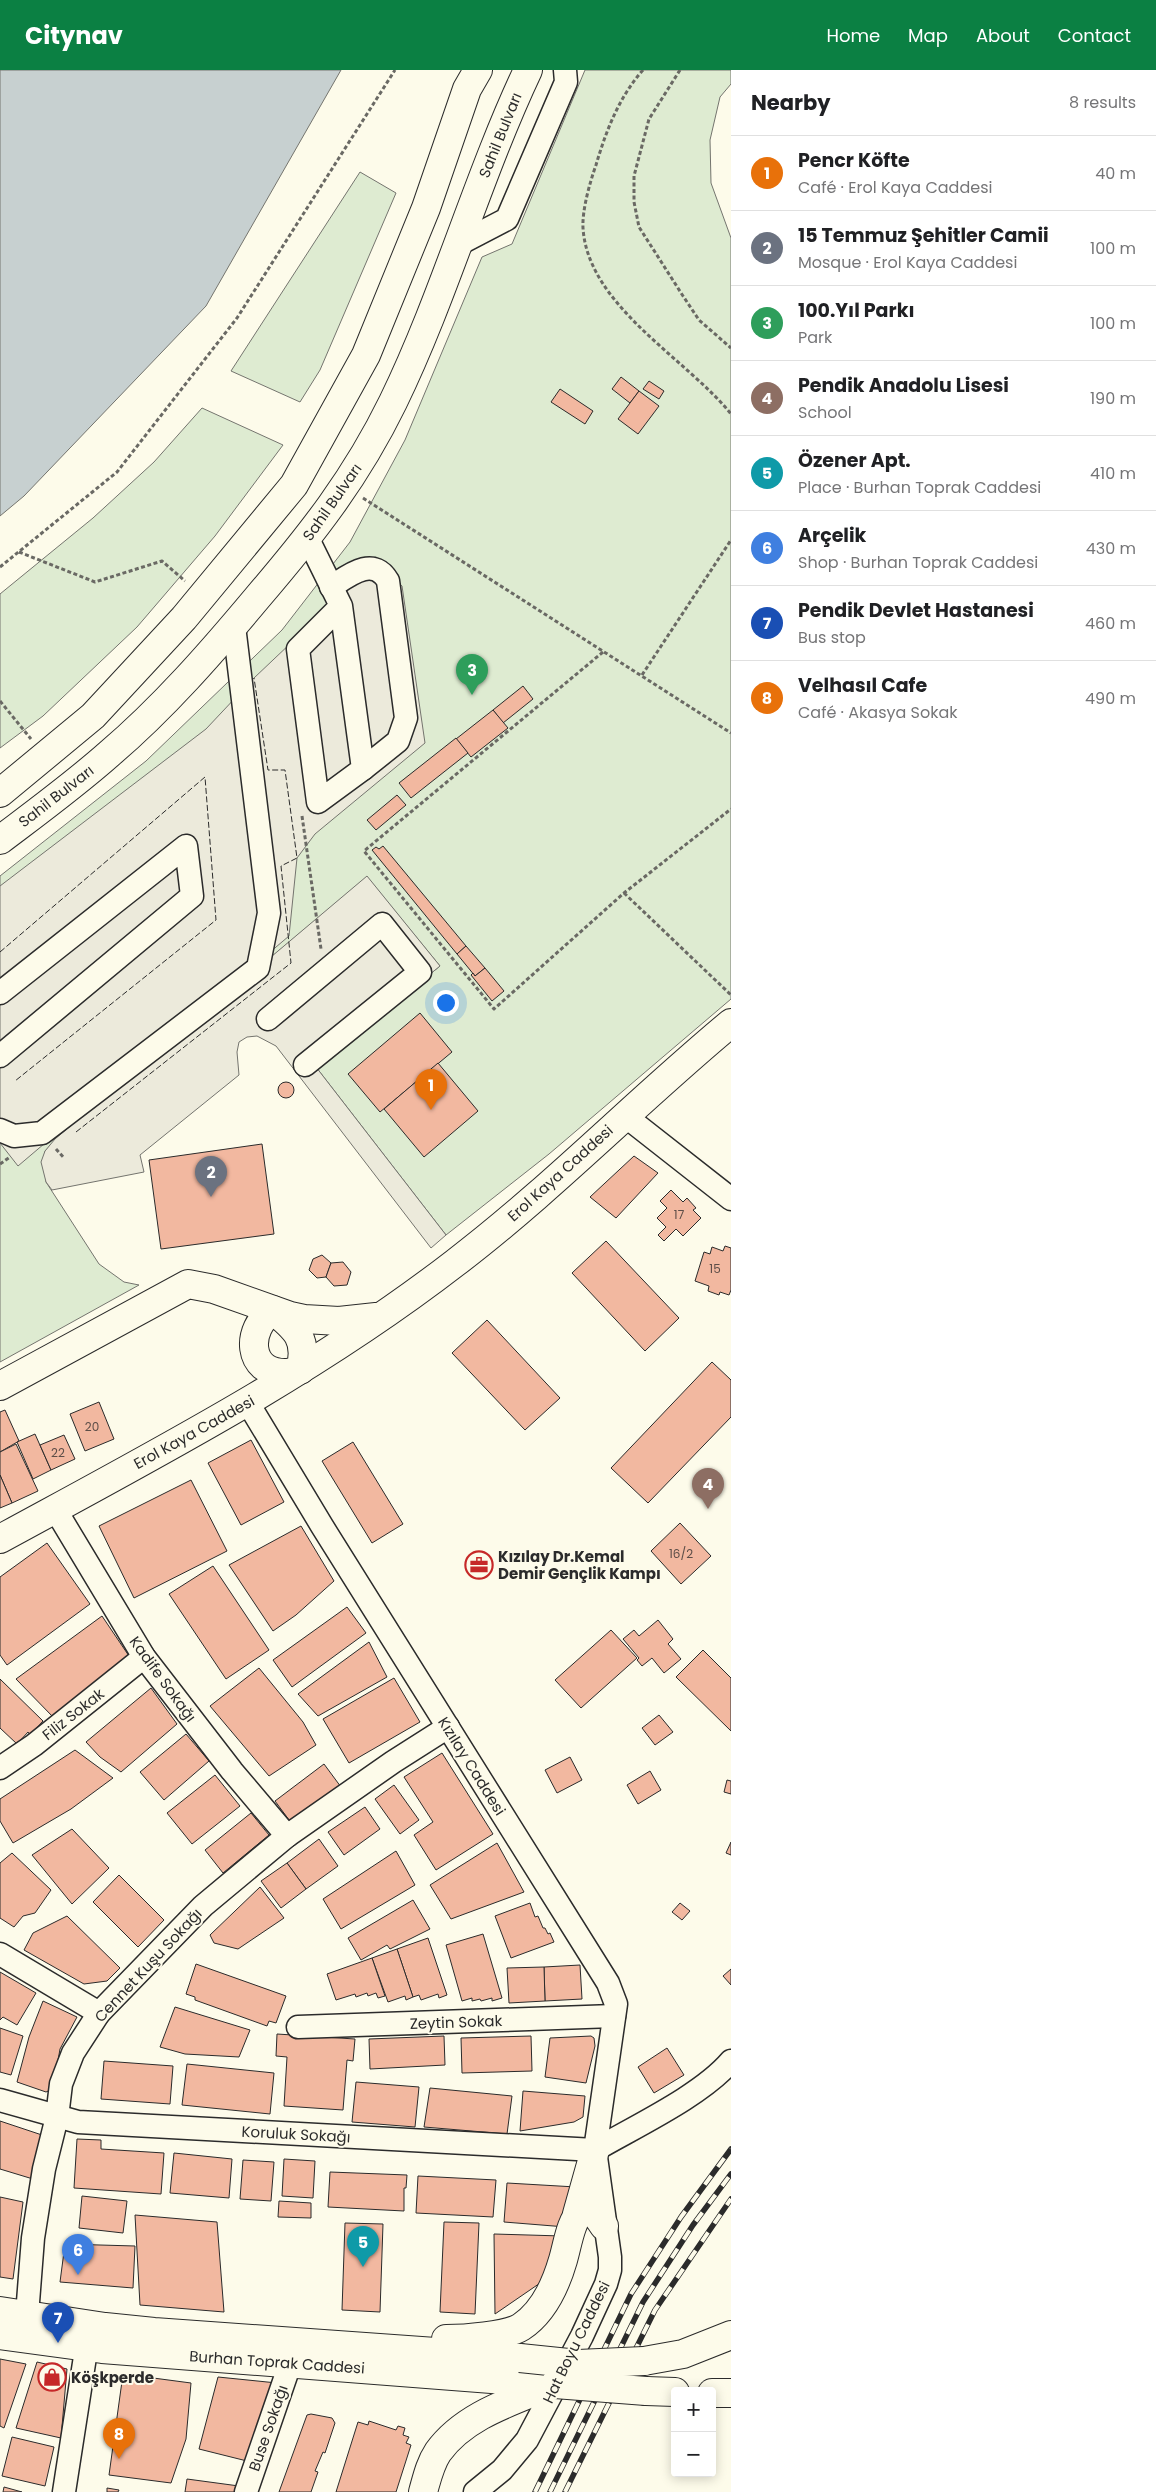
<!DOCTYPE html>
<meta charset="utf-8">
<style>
:root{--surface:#fff;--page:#f2f2f2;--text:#202124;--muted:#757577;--line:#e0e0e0;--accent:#0b8043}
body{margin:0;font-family:Poppins,sans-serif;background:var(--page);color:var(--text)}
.controls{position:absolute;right:15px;bottom:15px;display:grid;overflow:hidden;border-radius:5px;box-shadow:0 2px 12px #0003}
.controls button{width:45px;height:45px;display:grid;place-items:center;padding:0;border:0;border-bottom:1px solid var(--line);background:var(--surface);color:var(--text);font:25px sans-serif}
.you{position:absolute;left:445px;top:932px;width:18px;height:18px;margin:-12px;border:4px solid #fff;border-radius:50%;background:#1a73e8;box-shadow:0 0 0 8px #1a73e833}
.badge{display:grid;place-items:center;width:32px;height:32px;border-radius:50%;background:var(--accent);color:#fff;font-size:16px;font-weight:700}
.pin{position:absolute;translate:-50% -41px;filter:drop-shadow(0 1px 2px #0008)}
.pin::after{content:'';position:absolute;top:26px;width:18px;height:15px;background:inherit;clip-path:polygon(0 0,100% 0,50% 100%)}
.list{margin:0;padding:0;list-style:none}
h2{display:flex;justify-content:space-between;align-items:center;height:65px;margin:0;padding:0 20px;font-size:21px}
h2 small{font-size:16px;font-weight:400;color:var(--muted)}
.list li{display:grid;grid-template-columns:32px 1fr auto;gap:15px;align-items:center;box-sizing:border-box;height:75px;padding:0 20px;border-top:1px solid var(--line)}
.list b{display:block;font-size:19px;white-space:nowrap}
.list p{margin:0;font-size:16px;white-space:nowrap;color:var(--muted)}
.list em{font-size:16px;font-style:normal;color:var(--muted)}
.map{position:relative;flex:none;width:731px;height:2422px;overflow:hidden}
header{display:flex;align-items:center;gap:30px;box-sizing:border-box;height:70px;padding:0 25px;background:var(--accent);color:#fff}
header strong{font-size:24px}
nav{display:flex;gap:28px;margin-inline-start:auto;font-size:18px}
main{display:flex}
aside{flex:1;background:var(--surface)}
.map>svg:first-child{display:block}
.green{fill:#deebd1;stroke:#74746e}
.parking{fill:#eceadb;stroke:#74746e}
.water{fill:#c7d0d0;stroke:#74746e}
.building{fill:#f2b8a0;stroke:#2b2b2b}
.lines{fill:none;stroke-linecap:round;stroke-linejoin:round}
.minor-casing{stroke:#2b2b2b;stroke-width:25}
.major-casing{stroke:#2b2b2b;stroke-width:30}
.highway-casing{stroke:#2b2b2b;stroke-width:30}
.path{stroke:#6a6964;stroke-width:3;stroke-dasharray:4 2.5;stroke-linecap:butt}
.minor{stroke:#fdfbea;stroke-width:22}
.major{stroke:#fdfbea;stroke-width:28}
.highway{stroke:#fdfbea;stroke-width:28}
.rail-casing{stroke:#2b2b2b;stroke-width:5.5}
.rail{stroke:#fdfbea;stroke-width:4;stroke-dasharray:11;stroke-linecap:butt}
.major-bridge-casing{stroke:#2b2b2b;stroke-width:30;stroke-linecap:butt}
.major-bridge{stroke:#fdfbea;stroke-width:28}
.fence{stroke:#2b2b2b;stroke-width:1;stroke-dasharray:6 2.5;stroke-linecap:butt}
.labels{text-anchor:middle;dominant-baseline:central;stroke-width:4;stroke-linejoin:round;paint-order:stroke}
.number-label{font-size:12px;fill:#5d4e48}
.street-label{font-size:15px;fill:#2b2b2b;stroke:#fdfbea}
.poi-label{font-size:15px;font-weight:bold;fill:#2b2b2b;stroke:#fdfbea;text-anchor:start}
</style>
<header>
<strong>Citynav</strong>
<nav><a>Home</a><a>Map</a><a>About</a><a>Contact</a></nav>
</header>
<main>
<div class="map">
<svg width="731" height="2422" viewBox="0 0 731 2422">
<rect width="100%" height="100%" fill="#fdfbea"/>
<!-- green -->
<g class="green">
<polygon points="585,0 731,0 731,14 720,27 710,70 711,113 731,168 731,929 549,1084 446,1165 316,997 440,896 367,807 81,1046 45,1081 46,1112 99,1194 124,1212 139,1215 0,1292 0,806 146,691 282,560 350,472 405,370 482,187 512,174"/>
<polygon points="360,102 396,123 320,300 300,332 231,301"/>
<polygon points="202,338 283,375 215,466 137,557 43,646 0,678 0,524 93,448 154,392"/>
</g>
<!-- parking -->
<g class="parking">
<polygon points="378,495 402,516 425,673 315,764 297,788 289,866 18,1096 0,1073 0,816 206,659 254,608 351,516"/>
<polygon points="367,806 440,896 316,997 446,1165 431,1178 276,976 257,966 247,967 239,972 237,982 239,1005 140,1085 144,1102 52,1120 46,1112 41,1092 45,1081 55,1069"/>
</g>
<!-- water -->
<polygon class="water" points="0,0 341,0 206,236 24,426 0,446"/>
<!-- building -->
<g class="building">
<polygon points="621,307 639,321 630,333 612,319"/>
<polygon points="649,311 664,321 659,329 643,319"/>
<polygon points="560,319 593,341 585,354 551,332"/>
<polygon points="639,321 659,336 638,364 618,349"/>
<polygon points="523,616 533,629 503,653 493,640"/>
<polygon points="493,640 508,658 471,687 456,669"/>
<polygon points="456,668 468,683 411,728 399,713"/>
<polygon points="397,725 406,735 376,760 367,750"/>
<polygon points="383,776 466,876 457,884 372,780 376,777 379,779"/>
<polygon points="466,876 485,898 475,906 457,884"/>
<polygon points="485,898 504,921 492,931 471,905 473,903 475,906"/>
<polygon points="420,943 452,982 380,1042 348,1004"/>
<polygon points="438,993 478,1041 424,1087 384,1039"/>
<circle cx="286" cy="1020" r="8"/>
<polygon points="262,1074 274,1164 161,1179 149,1090"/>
<polygon points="634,1086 658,1103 616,1148 590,1127"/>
<polygon points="671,1120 683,1132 687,1128 696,1138 693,1140 701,1148 683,1166 676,1159 664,1171 658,1165 666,1157 657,1148 667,1138 660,1131"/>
<polygon points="606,1171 679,1248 645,1281 572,1203"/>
<polygon points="725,1176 731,1178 731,1220 729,1225 720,1222 719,1225 708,1221 709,1216 695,1211 704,1182 710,1184 712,1177 723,1181"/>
<polygon points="322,1185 331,1193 326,1207 317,1208 309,1200 313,1189"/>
<polygon points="343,1192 351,1202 347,1215 334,1216 326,1207 331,1193"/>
<polygon points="487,1250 560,1328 525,1360 452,1283"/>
<polygon points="712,1292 731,1310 731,1347 648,1433 611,1398"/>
<polygon points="99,1332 114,1369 85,1381 70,1344"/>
<polygon points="5,1340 19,1371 0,1382 0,1342"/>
<polygon points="35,1364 51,1400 33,1409 17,1372"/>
<polygon points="64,1365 75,1389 51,1400 40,1375"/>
<polygon points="251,1370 284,1432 241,1455 208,1393"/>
<polygon points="353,1372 403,1454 372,1473 322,1391"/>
<polygon points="16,1374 38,1421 12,1433 0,1405 0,1382"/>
<polygon points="0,1405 12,1433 0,1438"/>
<polygon points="191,1410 227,1481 134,1528 99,1456"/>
<polygon points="680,1453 711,1486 681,1514 651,1481"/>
<polygon points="301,1456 334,1511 296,1545 273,1561 229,1495"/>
<polygon points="47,1473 90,1534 7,1595 0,1585 0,1507"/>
<polygon points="213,1496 269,1580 226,1609 169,1524"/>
<polygon points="347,1537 366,1563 292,1617 273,1590"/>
<polygon points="102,1546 129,1586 54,1648 16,1609"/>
<polygon points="658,1550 673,1569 668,1574 681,1589 664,1603 652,1588 642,1596 637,1590 639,1588 623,1569 634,1560 639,1566"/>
<polygon points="611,1560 637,1588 581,1638 555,1610"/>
<polygon points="369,1572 387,1607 318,1646 298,1624"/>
<polygon points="703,1580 731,1608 731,1661 676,1607"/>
<polygon points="259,1598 303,1652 316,1675 269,1706 210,1636"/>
<polygon points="394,1608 420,1652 349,1693 323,1649"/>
<polygon points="0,1609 43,1651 30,1665 28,1662 17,1674 0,1658"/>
<polygon points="151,1618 177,1654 121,1702 100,1687 86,1672"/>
<polygon points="659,1645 673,1662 655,1675 642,1658"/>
<polygon points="186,1664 209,1691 164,1730 140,1702"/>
<polygon points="75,1680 113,1708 71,1739 13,1773 0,1751 0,1729"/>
<polygon points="442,1683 493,1764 436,1800 414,1765 433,1752 404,1707"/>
<polygon points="570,1687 582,1710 557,1723 545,1700"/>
<polygon points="324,1694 341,1717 292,1754 275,1731"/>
<polygon points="650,1701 661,1720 638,1734 627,1715"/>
<polygon points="215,1705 240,1736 192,1774 167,1743"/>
<polygon points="727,1710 731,1711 731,1724 724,1722"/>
<polygon points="394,1715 419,1750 400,1764 375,1729"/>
<polygon points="365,1737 380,1759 344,1785 328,1762"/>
<polygon points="251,1743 269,1765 223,1803 205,1780"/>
<polygon points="72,1759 109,1798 72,1834 32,1785"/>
<polygon points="319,1769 338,1796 306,1819 287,1793"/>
<polygon points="731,1772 731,1785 726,1783"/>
<polygon points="497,1773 524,1822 451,1849 430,1815"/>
<polygon points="396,1781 415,1815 341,1859 323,1829"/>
<polygon points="12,1783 51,1820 35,1843 23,1846 14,1857 0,1848 0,1793"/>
<polygon points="287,1793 306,1819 281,1838 261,1811"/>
<polygon points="119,1805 164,1850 138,1877 93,1832"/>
<polygon points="260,1817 284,1848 238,1879 214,1873 210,1865"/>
<polygon points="413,1830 430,1859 390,1879 387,1875 361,1890 348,1868"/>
<polygon points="530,1833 535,1847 538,1846 543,1858 545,1858 548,1864 550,1863 554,1872 511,1888 495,1846"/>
<polygon points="680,1833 690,1841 682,1850 672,1842"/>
<polygon points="67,1846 120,1898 107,1911 84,1914 24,1880 33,1863"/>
<polygon points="483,1864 502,1928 492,1931 492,1928 481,1931 480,1929 472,1931 472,1928 462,1931 446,1875"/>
<polygon points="428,1868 447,1925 439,1928 438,1924 421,1930 419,1925 413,1927 397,1879"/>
<polygon points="397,1879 413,1927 406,1930 405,1926 388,1932 372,1888"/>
<polygon points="372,1888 385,1926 378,1928 376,1923 368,1926 367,1923 356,1927 355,1924 336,1930 327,1904"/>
<polygon points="196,1894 286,1926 276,1953 269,1951 267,1956 195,1930 195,1927 186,1924"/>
<polygon points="580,1895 582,1929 545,1931 544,1897"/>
<polygon points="544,1897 545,1931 509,1933 507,1898"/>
<polygon points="731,1899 731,1915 723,1906"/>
<polygon points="0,1902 36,1923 17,1955 3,1947 0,1950"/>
<polygon points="43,1931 77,1947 60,1979 53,2019 46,2022 17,2012 29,1967"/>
<polygon points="175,1937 250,1960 239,1987 185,1984 160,1977"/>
<polygon points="0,1958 23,1966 11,2005 0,2002"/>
<polygon points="277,1964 355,1969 353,1991 347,1990 343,2040 284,2036 287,1987 276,1986"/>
<polygon points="444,1966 445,1995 370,1999 369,1969"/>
<polygon points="531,1966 532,2001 462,2003 461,1968"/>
<polygon points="591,1966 594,1968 595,1976 586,2013 545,2007 550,1968"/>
<polygon points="667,1978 684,2005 654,2023 638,1997"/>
<polygon points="104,1991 173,1996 170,2034 101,2029"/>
<polygon points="187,1994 274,2003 270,2044 182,2035"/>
<polygon points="356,2012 419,2017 415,2057 352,2052"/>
<polygon points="430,2018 512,2026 507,2064 424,2057"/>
<polygon points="523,2021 585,2026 583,2047 574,2052 520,2061"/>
<polygon points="0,2051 42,2065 33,2109 0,2099"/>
<polygon points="77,2069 101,2070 101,2079 164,2083 161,2124 74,2118"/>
<polygon points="174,2083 232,2089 229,2128 170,2123"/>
<polygon points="284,2089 315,2091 313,2128 282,2126"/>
<polygon points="243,2090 274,2092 271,2131 240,2129"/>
<polygon points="330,2102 407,2105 406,2118 404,2118 404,2141 328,2137"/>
<polygon points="418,2106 496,2110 493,2147 416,2143"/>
<polygon points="507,2113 576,2117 566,2157 504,2152"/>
<polygon points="82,2126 127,2131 123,2163 79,2158"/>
<polygon points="0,2127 23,2132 13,2209 0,2207"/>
<polygon points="279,2131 311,2133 311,2148 278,2147"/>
<polygon points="135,2145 217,2152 224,2242 140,2235"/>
<polygon points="444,2152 479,2153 475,2244 440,2242"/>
<polygon points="345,2153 383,2154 380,2242 342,2240"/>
<polygon points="494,2164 562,2166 546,2209 495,2244"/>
<polygon points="65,2174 135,2176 133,2218 60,2212"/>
<polygon points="0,2289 26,2294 4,2358 0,2356"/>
<polygon points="37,2292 67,2299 61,2368 16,2358"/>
<polygon points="123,2304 191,2313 186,2369 171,2413 109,2405"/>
<polygon points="218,2307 277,2313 247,2391 199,2379"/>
<polygon points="311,2344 332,2348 335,2353 325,2383 323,2382 315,2401 318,2402 311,2422 279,2422 307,2345"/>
<polygon points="369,2351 396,2360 398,2356 405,2358 403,2365 409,2367 406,2373 411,2375 396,2422 336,2422 358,2352 368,2355"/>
<polygon points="12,2367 54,2377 45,2416 2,2406"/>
<polygon points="187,2409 239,2416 237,2422 185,2422"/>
<polygon points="4,2417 22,2422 3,2422"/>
<polygon points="107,2418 119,2420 118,2422 107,2422"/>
</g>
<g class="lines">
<!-- minor casing -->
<g class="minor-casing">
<g id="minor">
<polyline points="457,175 507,149 566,12 565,0"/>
<polyline points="308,469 341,536 363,699 318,732 298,579 341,536"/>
<path d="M 331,517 C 348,506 373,485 388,511 L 406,648 L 398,671 L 363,699"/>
<polyline points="0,923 186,776 192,826 0,986"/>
<polyline points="268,949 382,854 420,902 305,995"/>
<polyline points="624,1045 731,1129"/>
<polyline points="0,1060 14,1066 42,1063 258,898 269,843 234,556"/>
<polyline points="248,1333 322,1456 608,1913 616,1934 595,2080 610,2187 610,2200 606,2214 582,2266 527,2370 502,2400 475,2422"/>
<polyline points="55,1439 144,1587 232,1701 287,1766"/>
<polyline points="0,1698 34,1675 144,1587"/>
<polyline points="0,1884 99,1943"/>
<polyline points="298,1957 614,1946"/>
<polyline points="0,2030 78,2052 595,2080"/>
<path d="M 595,2080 C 636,2056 701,2026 731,1991"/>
<polyline points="27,2245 33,2168 44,2099 57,2047 61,2014 73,1983 99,1943 203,1836 287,1766 393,1692 448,1657"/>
<polyline points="64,2422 89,2261"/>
<polyline points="246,2422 290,2294"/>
</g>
</g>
<!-- major casing -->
<g class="major-casing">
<g id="major">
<path d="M 273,1240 C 295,1258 309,1269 300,1300 C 296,1301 290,1303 285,1303 C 247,1303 245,1259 273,1240 Z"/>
<polyline points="0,1316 188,1214 214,1219 290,1246 304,1249 339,1251 376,1247"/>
<path d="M 0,1469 C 156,1384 314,1302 455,1193 C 552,1119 637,1031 731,953"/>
<polyline points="577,2144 595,2080"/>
<polyline points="0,2241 105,2257 154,2262 520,2288"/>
<polyline points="0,2265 102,2279 555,2314"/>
<path d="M 446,2269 C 463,2269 507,2266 521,2257 C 544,2242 556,2214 563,2190 C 568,2173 570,2153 582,2139 L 593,2140 L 604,2156"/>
<polyline points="644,2291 683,2284 731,2265"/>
<polyline points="646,2321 675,2322"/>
<polyline points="712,2323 731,2323"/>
<path d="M 423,2422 C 427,2408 430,2394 438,2382 C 464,2346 510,2332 549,2316"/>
</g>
</g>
<!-- highway casing -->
<g class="highway-casing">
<g id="highway">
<polyline points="0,723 93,646 184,548 294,415 366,285 426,138 467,19 478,0"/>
<path d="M 0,770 C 37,742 74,715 109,684 C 163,638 211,583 257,528 C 311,465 356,408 393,332 C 445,225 477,108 528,0"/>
</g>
</g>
<!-- path -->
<g class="path">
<path d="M 643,0 C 619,27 606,61 596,95 C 590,112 582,140 583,158 C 588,236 686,288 731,344"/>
<polyline points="680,0 649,49 634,106 634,132 639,157 683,226 699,250 731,278"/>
<polyline points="363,428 731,663"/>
<polyline points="19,482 95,512 162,491 185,511"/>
<polyline points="0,497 117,402 237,248 395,0"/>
<polyline points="603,582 364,781 494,939 624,823 731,739"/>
<polyline points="642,605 731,470"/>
<polyline points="0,631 31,669"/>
<polyline points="302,746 321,879"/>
<polyline points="624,823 731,925"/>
<polyline points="56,1079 64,1088"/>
<polyline points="0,1094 10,1087"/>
</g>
<!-- minor -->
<use href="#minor" class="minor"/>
<!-- major -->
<use href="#major" class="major"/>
<!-- highway -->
<use href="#highway" class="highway"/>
<!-- rail casing -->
<g class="rail-casing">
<g id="rail">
<polyline points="535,2422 631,2224 681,2147 731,2079"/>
<polyline points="550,2422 643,2232 693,2155 731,2104"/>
<polyline points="565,2422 655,2240 731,2129"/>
</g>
</g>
<!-- rail -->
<use href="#rail" class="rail"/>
<!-- major-bridge casing -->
<g class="major-bridge-casing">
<g id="major-bridge">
<polyline points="520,2288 578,2294 644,2291"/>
<polyline points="555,2314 646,2321"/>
</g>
</g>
<!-- major-bridge -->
<use href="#major-bridge" class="major-bridge"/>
<!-- fence -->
<g class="fence">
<polyline points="0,882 205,707 216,850 15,1011"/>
<polyline points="76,1062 291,893 281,796 297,788 285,700 268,700 254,608"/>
</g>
</g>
<!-- icons -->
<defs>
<g id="office-ring" transform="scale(1.4375)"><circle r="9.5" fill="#fdfbea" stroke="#c62828" stroke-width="1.5"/><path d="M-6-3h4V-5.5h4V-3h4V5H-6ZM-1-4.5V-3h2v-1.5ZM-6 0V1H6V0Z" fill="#c62828"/></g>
<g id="shop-ring" transform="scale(1.4375)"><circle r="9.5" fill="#fdfbea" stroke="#c62828" stroke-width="1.5"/><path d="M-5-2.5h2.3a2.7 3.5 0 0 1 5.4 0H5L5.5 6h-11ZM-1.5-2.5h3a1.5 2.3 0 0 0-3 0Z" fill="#c62828"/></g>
</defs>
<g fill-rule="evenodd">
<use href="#office-ring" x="479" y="1495"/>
<use href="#shop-ring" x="52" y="2307"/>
</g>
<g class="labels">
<!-- number labels -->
<g class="number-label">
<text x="679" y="1144">17</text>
<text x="715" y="1198">15</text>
<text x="92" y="1356">20</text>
<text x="58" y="1382">22</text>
<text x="681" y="1483">16/2</text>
</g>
<!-- street labels -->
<g class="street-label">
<text transform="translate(500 65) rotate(-68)">Sahil Bulvarı</text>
<text transform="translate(332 432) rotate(-55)">Sahil Bulvarı</text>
<text transform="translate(56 726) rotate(-38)">Sahil Bulvarı</text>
<text transform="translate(560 1103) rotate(-42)">Erol Kaya Caddesi</text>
<text transform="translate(194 1362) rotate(-29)">Erol Kaya Caddesi</text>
<text transform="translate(163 1609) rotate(54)">Kadife Sokağı</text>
<text transform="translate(73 1644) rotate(-38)">Filiz Sokak</text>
<text transform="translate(472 1696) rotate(58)">Kızılay Caddesi</text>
<text transform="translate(148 1895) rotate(-47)">Cennet Kuşu Sokağı</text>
<text transform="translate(456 1952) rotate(-2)">Zeytin Sokak</text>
<text transform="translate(296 2064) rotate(3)">Koruluk Sokağı</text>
<text transform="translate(576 2272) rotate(-64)">Hat Boyu Caddesi</text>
<text transform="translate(277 2292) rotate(4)">Burhan Toprak Caddesi</text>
<text transform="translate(268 2358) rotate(-71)">Buse Sokağı</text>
</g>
<!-- poi labels -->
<g class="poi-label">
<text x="498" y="1486">Kızılay Dr.Kemal<tspan x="498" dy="17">Demir Gençlik Kampı</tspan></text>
<text x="71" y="2307">Köşkperde</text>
</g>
</g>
</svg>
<div class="controls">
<button>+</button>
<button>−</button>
</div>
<div class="you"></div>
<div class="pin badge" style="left:431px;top:1040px;background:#e8710a">1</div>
<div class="pin badge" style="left:211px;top:1127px;background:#6b7280">2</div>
<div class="pin badge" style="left:472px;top:625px;background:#2e9e5b">3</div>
<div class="pin badge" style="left:708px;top:1439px;background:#8d6e63">4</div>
<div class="pin badge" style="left:363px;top:2197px;background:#0f9aa8">5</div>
<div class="pin badge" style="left:78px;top:2205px;background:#3f7fe0">6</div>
<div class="pin badge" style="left:58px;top:2273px;background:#1a4fb4">7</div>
<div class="pin badge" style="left:119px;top:2389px;background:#e8710a">8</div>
</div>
<aside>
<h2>Nearby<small>8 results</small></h2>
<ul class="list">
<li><span class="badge" style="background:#e8710a">1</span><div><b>Pencr Köfte</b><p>Café · Erol Kaya Caddesi</p></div><em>40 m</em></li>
<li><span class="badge" style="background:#6b7280">2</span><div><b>15 Temmuz Şehitler Camii</b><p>Mosque · Erol Kaya Caddesi</p></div><em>100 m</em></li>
<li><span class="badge" style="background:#2e9e5b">3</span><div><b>100.Yıl Parkı</b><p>Park</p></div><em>100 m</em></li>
<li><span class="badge" style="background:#8d6e63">4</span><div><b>Pendik Anadolu Lisesi</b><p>School</p></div><em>190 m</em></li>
<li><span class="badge" style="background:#0f9aa8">5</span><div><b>Özener Apt.</b><p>Place · Burhan Toprak Caddesi</p></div><em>410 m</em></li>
<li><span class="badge" style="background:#3f7fe0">6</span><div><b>Arçelik</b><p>Shop · Burhan Toprak Caddesi</p></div><em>430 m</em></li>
<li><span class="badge" style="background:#1a4fb4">7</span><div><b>Pendik Devlet Hastanesi</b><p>Bus stop</p></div><em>460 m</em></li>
<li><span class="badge" style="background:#e8710a">8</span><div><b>Velhasıl Cafe</b><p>Café · Akasya Sokak</p></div><em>490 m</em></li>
</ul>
</aside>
</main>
